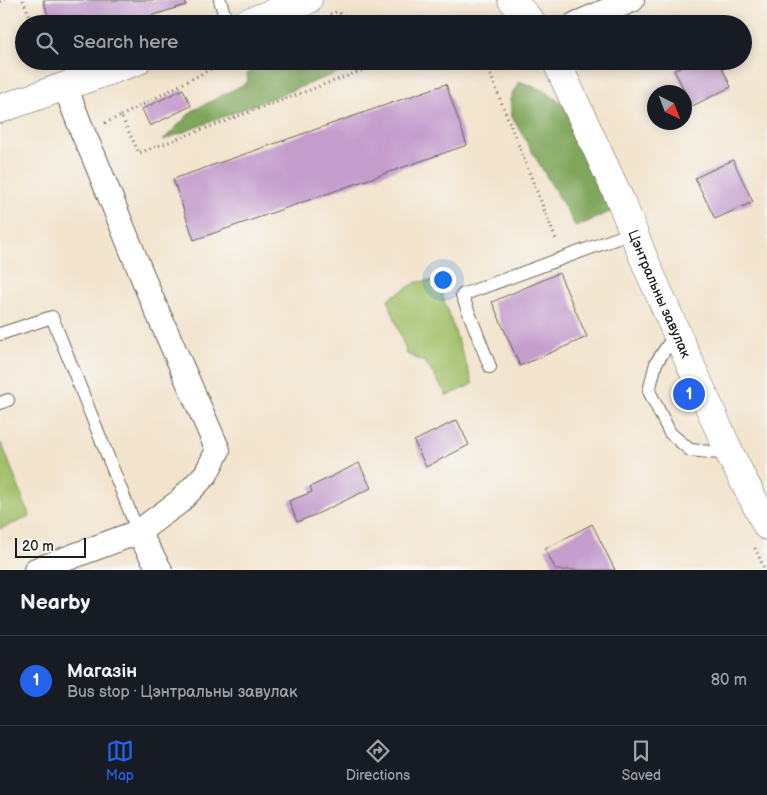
<!DOCTYPE html>
<meta charset="utf-8">
<style>
:root{--surface:#171b24;--page:#20242c;--text:#f1f3f6;--muted:#9ea1a6;--line:#363941;--accent:#2563eb}
body{margin:0;font-family:"Balsamiq Sans",sans-serif;background:var(--page);color:var(--text)}
.compass{position:absolute;left:647px;top:85px;width:45px;height:45px;border-radius:50%;background:var(--surface);box-shadow:0 2px 12px #0003;rotate:138deg}
.scale{position:absolute;left:15px;bottom:12px;width:71px;box-sizing:border-box;padding-left:5px;border:2px solid #1c1c1c;border-top:0;font-size:14px;line-height:18px;white-space:nowrap;color:#1c1c1c;-webkit-text-stroke:4px #f6f6f2;paint-order:stroke}
.you{position:absolute;left:442px;top:279px;width:18px;height:18px;margin:-12px;border:4px solid #fff;border-radius:50%;background:#1a73e8;box-shadow:0 0 0 8px #1a73e833}
.badge{display:grid;place-items:center;width:32px;height:32px;border-radius:50%;background:var(--accent);color:#fff;font-size:16px;font-weight:700}
.pin{position:absolute;translate:-50% -50%;border:2px solid #fff;box-shadow:0 1px 5px #0006}
.list{margin:0;padding:0;list-style:none}
h2{display:flex;justify-content:space-between;align-items:center;height:65px;margin:0;padding:0 20px;font-size:21px}
h2 small{font-size:16px;font-weight:400;color:var(--muted)}
.list li{display:grid;grid-template-columns:32px 1fr auto;gap:15px;align-items:center;box-sizing:border-box;height:90px;padding:0 20px;border-top:1px solid var(--line)}
.list b{display:block;font-size:19px;white-space:nowrap}
.list p{margin:0;font-size:16px;white-space:nowrap;color:var(--muted)}
.list em{font-size:16px;font-style:normal;color:var(--muted)}
.icon{flex:none;width:28px;height:28px;fill:none;stroke:currentColor;stroke-width:2;stroke-linecap:round;stroke-linejoin:round}
.map{position:relative;flex:none;width:767px;height:570px;overflow:hidden}
.search{position:absolute;background:var(--surface);box-shadow:0 2px 12px #0003;left:15px;right:15px;top:15px;height:55px;display:flex;align-items:center;gap:12px;box-sizing:border-box;padding:0 18px;border-radius:28px;color:var(--muted);font-size:19px}
.sheet{height:155px;background:var(--surface)}
nav{display:flex;justify-content:space-around;align-items:center;box-sizing:border-box;height:70px;border-top:1px solid var(--line);background:var(--surface);font-size:14px;color:var(--muted)}
nav a{display:grid;justify-items:center;gap:2px}
nav .on{color:var(--accent)}
.map>svg:first-child{display:block}
.green{fill:#a1c068;stroke:#5e6e42}
.forest{fill:#80a65c;stroke:#4e613c}
.building{fill:#c49dcd}
.lines{fill:none;stroke-linecap:round;stroke-linejoin:round}
.lane-casing{stroke:#67625a;stroke-width:14}
.street-casing{stroke:#67625a;stroke-width:26}
.secondary-casing{stroke:#67625a;stroke-width:29}
.path{stroke:#67625a;stroke-width:3;stroke-dasharray:1 4;stroke-linecap:butt}
.lane{stroke:#fff;stroke-width:12}
.street{stroke:#fff;stroke-width:24}
.secondary{stroke:#fff;stroke-width:28}
.labels{text-anchor:middle;dominant-baseline:central;stroke-width:4.5;stroke-linejoin:round;paint-order:stroke}
.street-label{font-size:14px;fill:#1c1c1c;stroke:#f6f6f2}
</style>
<div class="map">
<svg width="767" height="570" viewBox="0 0 767 570">
<rect width="100%" height="100%" fill="#f6f6f2"/>
<filter id="ink" filterUnits="userSpaceOnUse"><feTurbulence type="fractalNoise" baseFrequency=".02" numOctaves="2"/><feDisplacementMap in="SourceGraphic" scale="10" xChannelSelector="R" yChannelSelector="G"/><feConvolveMatrix kernelMatrix="1 2 1 2 8 2 1 2 1" color-interpolation-filters="sRGB"/></filter>
<filter id="wash" filterUnits="userSpaceOnUse"><feTurbulence type="fractalNoise" baseFrequency=".0096" numOctaves="4" result="noise"/><feDisplacementMap in="SourceGraphic" scale="20" xChannelSelector="R" yChannelSelector="G"/><feGaussianBlur stdDeviation="1.12" result="paint"/><feColorMatrix in="noise" values="0 0 0 0 0 0 0 0 0 0 0 0 0 0 0 0 0 1.4 0 .05"/><feComposite in="paint" operator="in"/></filter>
<g filter="url(#wash)">
<rect width="100%" height="100%" fill="#f3e4ce"/>
<!-- green -->
<g class="green">
<polygon points="437,280 473,384 447,396 426,363 407,354 388,299 417,282"/>
<polygon points="0,444 2,444 30,517 0,529"/>
</g>
<!-- forest -->
<g class="forest">
<polygon points="268,61 368,61 163,140 192,111 248,82 247,74"/>
<polygon points="519,81 542,90 582,116 623,206 576,227 512,117 510,99"/>
</g>
<g id="blocks">
<!-- building -->
<g class="building">
<polygon points="43,0 185,0 186,5 124,24 51,24"/>
<polygon points="692,61 719,61 731,87 692,106 674,70"/>
<polygon points="446,84 467,145 194,240 173,179"/>
<polygon points="183,89 191,106 150,126 142,109"/>
<polygon points="733,160 753,202 715,219 695,178"/>
<polygon points="559,273 587,337 520,366 492,302"/>
<polygon points="457,420 469,445 426,467 414,441"/>
<polygon points="359,463 371,488 317,514 297,522 289,501 312,492 310,487"/>
<polygon points="592,524 615,570 556,570 545,549"/>
</g>
</g>
</g>
<g filter="url(#ink)">
<use href="#blocks" fill-opacity="0" stroke="#67625a" stroke-width="1"/>
<g class="lines">
<!-- lane casing -->
<g class="lane-casing">
<g id="lane">
<polyline points="220,0 227,24"/>
<polyline points="676,333 656,363 649,391 670,433 690,450 729,454"/>
<polyline points="0,334 52,317 138,532"/>
<polyline points="490,367 462,295 634,232"/>
<polyline points="0,403 8,400"/>
</g>
</g>
<!-- street casing -->
<g class="street-casing">
<g id="street">
<polyline points="576,24 632,0"/>
<polyline points="65,86 83,133 94,157 150,295 218,450 206,474 179,502 138,532"/>
<polyline points="36,570 138,532 160,570"/>
</g>
</g>
<!-- secondary casing -->
<g class="secondary-casing">
<g id="secondary">
<polyline points="512,0 533,24"/>
<polyline points="243,24 308,0"/>
<path id="s1" d="M 556,61 L 623,206 L 646,264 L 730,454 L 767,526"/>
<polyline points="0,109 137,61"/>
</g>
</g>
<!-- path -->
<g class="path">
<polyline points="23,0 33,24"/>
<polyline points="0,2 5,0"/>
<polyline points="330,14 336,12 366,24"/>
<polyline points="197,24 208,20"/>
<polyline points="485,61 557,242"/>
<polyline points="121,116 226,61"/>
<polyline points="105,123 121,116 139,153 388,61"/>
<polyline points="755,548 765,570"/>
</g>
<!-- lane -->
<use href="#lane" class="lane"/>
<!-- street -->
<use href="#street" class="street"/>
<!-- secondary -->
<use href="#secondary" class="secondary"/>
</g>
</g>
<g class="labels">
<!-- street labels -->
<g class="street-label">
<text stroke="none"><textPath href="#s1" startOffset="255">Цэнтральны завулак</textPath></text>
</g>
</g>
</svg>
<svg class="compass" viewBox="-18 -18 36 36"><path d="M0-13l5 13h-10z" fill="#e53935"/><path d="M0 13l5-13h-10z" fill="#9ea1a6"/></svg>
<div class="scale">20 m</div>
<div class="you"></div>
<div class="pin badge" style="left:689px;top:394px">1</div>
<div class="search"><svg class="icon" aria-label="search" viewBox="0 0 24 24"><circle cx="10" cy="10" r="6"/><path d="M15 15l6 6"/></svg>Search here</div>
</div>
<section class="sheet">
<h2>Nearby<small></small></h2>
<ul class="list">
<li><span class="badge">1</span><div><b>Магазін</b><p>Bus stop · Цэнтральны завулак</p></div><em>80 m</em></li>
</ul>
</section>
<nav>
<a class="on"><svg class="icon" aria-label="map" viewBox="0 0 24 24"><path d="M3 6l6-2 6 2 6-2v14l-6 2-6-2-6 2zM9 4v14M15 6v14"/></svg>Map</a>
<a><svg class="icon" aria-label="directions" viewBox="0 0 24 24"><path d="M12 3l9 9-9 9-9-9zM9 14v-3h6M13 9l2 2-2 2"/></svg>Directions</a>
<a><svg class="icon" aria-label="saved" viewBox="0 0 24 24"><path d="M7 4h10v16l-5-4-5 4z"/></svg>Saved</a>
</nav>
